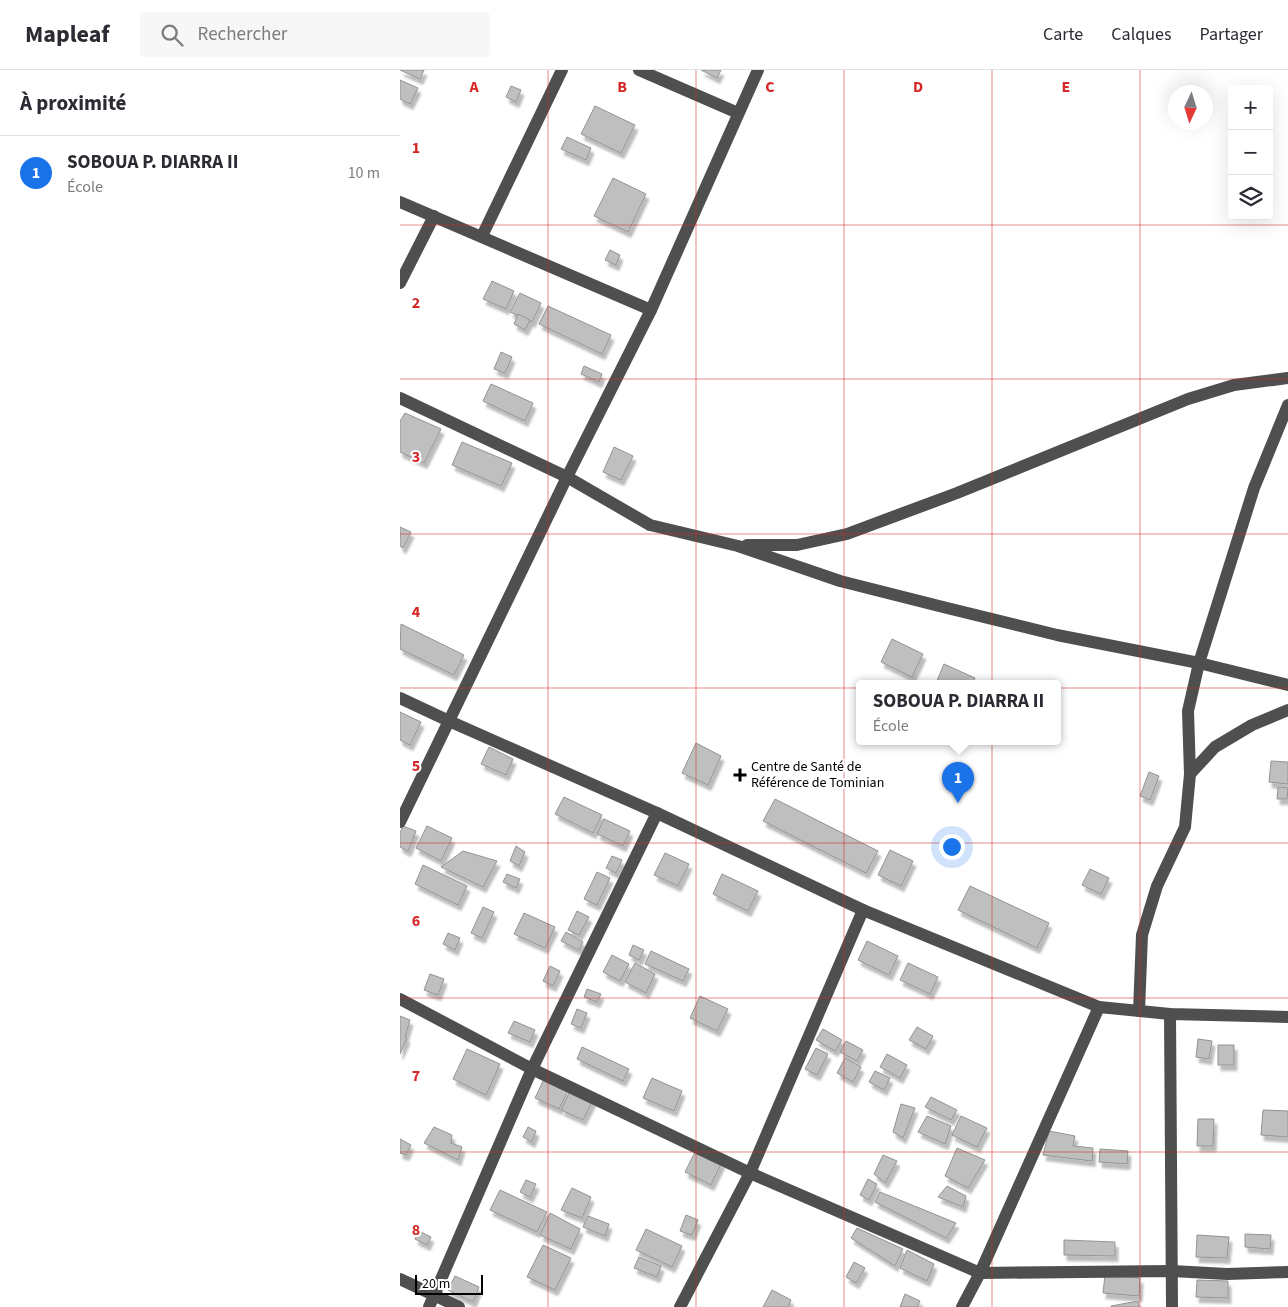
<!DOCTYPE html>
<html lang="fr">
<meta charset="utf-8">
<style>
:root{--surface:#fff;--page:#f7f7f7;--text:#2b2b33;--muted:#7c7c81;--line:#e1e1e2;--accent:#1a73e8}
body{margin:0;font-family:"Source Sans 3",sans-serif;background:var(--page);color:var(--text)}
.controls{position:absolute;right:15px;top:15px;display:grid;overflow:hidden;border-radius:5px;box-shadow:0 5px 20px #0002}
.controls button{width:45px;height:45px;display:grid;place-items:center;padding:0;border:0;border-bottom:1px solid var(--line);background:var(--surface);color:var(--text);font:25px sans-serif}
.compass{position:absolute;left:768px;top:15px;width:45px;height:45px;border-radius:50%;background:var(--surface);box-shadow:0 5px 20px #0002;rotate:184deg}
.scale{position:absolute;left:15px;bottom:12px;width:68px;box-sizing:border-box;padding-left:5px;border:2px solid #000;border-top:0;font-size:14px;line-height:18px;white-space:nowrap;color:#000;-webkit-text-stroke:4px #fff;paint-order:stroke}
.you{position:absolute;left:551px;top:776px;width:18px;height:18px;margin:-12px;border:4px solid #fff;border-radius:50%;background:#1a73e8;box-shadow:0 0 0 8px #1a73e833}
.badge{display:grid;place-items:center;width:32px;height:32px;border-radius:50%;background:var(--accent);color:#fff;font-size:16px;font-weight:700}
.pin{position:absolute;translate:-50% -41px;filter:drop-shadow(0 1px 2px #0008)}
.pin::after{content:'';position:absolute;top:26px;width:18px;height:15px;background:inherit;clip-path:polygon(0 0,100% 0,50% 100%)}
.popup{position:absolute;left:456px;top:610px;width:205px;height:65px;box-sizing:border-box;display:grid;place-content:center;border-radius:5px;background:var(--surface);filter:drop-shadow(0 1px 4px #0005);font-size:16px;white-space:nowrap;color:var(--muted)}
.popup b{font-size:19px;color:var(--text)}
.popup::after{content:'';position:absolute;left:50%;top:100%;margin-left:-10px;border:10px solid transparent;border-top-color:var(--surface)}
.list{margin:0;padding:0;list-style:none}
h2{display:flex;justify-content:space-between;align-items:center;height:65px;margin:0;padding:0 20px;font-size:21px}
h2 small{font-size:16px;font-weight:400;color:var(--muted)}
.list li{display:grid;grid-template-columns:32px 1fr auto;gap:15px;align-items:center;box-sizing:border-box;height:75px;padding:0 20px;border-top:1px solid var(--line)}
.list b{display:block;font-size:19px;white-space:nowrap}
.list p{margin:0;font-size:16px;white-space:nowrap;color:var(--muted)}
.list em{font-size:16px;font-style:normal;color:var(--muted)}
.icon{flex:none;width:28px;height:28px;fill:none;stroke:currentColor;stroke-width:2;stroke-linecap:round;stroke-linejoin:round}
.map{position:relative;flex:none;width:888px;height:1237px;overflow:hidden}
header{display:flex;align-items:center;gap:30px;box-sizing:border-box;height:70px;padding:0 25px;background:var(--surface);border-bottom:1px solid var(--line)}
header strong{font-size:24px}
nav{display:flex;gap:28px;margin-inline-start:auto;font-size:18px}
.search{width:350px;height:45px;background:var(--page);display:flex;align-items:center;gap:12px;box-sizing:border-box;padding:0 18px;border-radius:5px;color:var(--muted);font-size:19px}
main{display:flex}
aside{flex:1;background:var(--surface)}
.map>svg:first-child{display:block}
.building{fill:#bfbfbf;stroke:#939393;filter:url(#shadow)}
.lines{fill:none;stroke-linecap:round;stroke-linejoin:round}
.minor{stroke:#4f4f4f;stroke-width:12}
.grid{fill:none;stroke:#d62828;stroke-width:1;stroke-opacity:0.55}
.poi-dot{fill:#000;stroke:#fff;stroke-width:2}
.labels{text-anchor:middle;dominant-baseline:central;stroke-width:4;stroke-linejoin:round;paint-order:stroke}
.poi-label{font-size:14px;fill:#000;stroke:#fff;text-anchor:start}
.grid-label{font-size:16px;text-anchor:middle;font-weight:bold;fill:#d62828;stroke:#fff;stroke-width:4;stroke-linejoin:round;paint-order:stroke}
</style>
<header>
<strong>Mapleaf</strong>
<div class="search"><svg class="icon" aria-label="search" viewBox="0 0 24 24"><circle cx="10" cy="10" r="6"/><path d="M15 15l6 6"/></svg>Rechercher</div>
<nav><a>Carte</a><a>Calques</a><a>Partager</a></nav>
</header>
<main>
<aside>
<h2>À proximité<small></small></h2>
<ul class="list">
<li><span class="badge">1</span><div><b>SOBOUA P. DIARRA II</b><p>École</p></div><em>10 m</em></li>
</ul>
</aside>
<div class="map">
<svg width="888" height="1237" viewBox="0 0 888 1237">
<defs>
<filter id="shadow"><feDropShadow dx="3" dy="5.5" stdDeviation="1" flood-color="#0004"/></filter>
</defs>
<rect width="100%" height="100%" fill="#fff"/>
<!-- building -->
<g class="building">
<polygon points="0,0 24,0 20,9"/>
<polygon points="301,0 321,0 317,8"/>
<polygon points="0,10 18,18 10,34 0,29"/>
<polygon points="111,16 121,20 116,32 106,27"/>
<polygon points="195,36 235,55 221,83 181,64"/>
<polygon points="167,67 191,78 186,90 161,79"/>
<polygon points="213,108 246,124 228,162 194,146"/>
<polygon points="210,180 220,185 216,195 205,190"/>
<polygon points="92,211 114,221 106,239 83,229"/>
<polygon points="120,223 141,233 132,252 110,242"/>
<polygon points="148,236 211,265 202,284 139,254"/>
<polygon points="118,244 130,250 125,260 114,254"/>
<polygon points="101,282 112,287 105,303 94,299"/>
<polygon points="184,296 202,304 199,312 181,304"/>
<polygon points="91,314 133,333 125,351 83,331"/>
<polygon points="5,343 41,359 24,393 0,382 0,351"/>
<polygon points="62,372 112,393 101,416 52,395"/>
<polygon points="214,377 233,386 221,410 203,402"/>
<polygon points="0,457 11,462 3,478 0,476"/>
<polygon points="1,554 64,585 54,605 0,579"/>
<polygon points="492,569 523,584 512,607 481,592"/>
<polygon points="544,594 575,608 572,614 536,613"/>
<polygon points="0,642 21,652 10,675 0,670"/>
<polygon points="296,673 321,686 308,715 282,703"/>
<polygon points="89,677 113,689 106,705 81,694"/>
<polygon points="871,691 888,692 888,714 869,712"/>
<polygon points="749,702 759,706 750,730 740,726"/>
<polygon points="878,717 888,718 887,729 877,729"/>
<polygon points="164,727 202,745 193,763 155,744"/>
<polygon points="375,729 478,781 466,803 363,751"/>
<polygon points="204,749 230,761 223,776 197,764"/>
<polygon points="3,756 16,761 8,781 0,777 0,763"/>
<polygon points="27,756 52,768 41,791 16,778"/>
<polygon points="116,776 125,782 119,796 110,791"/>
<polygon points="490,780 513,791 501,816 478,805"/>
<polygon points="63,781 97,791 83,817 41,797"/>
<polygon points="265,783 289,794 278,816 254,805"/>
<polygon points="212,786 222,790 216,803 206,798"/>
<polygon points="23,795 67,816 58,835 15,814"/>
<polygon points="690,799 709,808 701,824 682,815"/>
<polygon points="197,802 210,808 197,835 184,829"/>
<polygon points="107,804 120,809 116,818 103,812"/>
<polygon points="322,804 358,821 348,841 313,824"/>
<polygon points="570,816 649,853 637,878 558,840"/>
<polygon points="83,837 94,842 82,868 71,863"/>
<polygon points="177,841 189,847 179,865 168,860"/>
<polygon points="124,843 155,857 145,878 114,864"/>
<polygon points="166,862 183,872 179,880 161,871"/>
<polygon points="48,863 60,868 55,880 43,874"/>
<polygon points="467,871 498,886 489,905 458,890"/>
<polygon points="233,875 244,880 239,890 229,885"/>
<polygon points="251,881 289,899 283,911 245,894"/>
<polygon points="212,885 229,894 220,911 203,902"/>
<polygon points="235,893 255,904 246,923 225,912"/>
<polygon points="508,893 538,907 530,924 500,910"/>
<polygon points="150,896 160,901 153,916 143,911"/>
<polygon points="30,904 44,909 38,925 24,920"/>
<polygon points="187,919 201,924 197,932 184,927"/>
<polygon points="300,926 328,939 317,961 290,948"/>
<polygon points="177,939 187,943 181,958 171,954"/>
<polygon points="0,946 10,950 5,967 7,968 0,984"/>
<polygon points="114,951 135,960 130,972 108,963"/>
<polygon points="517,957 533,966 526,979 509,970"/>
<polygon points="423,959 442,970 435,981 416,970"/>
<polygon points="798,969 812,971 809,989 796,987"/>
<polygon points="446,971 463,980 457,991 440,982"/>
<rect x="818" y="975" width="16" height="20"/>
<polygon points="182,977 229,999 223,1011 177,989"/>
<polygon points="416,978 428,984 417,1005 405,999"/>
<polygon points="67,979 100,994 86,1025 53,1009"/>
<polygon points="487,984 507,995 500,1008 480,997"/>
<polygon points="445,988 461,997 453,1012 437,1003"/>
<polygon points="475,1001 490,1008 484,1020 469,1012"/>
<polygon points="252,1008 282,1021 274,1041 243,1028"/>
<polygon points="144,1009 168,1021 159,1039 135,1028"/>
<polygon points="170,1021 193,1030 183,1050 161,1040"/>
<polygon points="531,1027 557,1040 551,1050 525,1037"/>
<polygon points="501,1034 515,1038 503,1068 493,1062"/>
<polygon points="863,1040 888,1041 888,1067 861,1065"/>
<polygon points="527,1046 551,1056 545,1074 518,1062"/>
<polygon points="561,1046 587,1058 577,1077 552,1065"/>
<polygon points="798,1049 814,1049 813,1076 797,1076"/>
<polygon points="34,1057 52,1065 51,1073 62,1077 58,1090 24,1073"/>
<polygon points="128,1057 136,1061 132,1072 123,1067"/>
<polygon points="649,1061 675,1066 673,1076 693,1078 692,1091 643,1085"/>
<polygon points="0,1069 11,1075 6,1085 0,1083"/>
<polygon points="557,1078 585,1090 568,1118 545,1106"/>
<polygon points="700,1079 728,1081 727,1094 699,1092"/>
<polygon points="296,1080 322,1092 311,1115 285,1102"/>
<polygon points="483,1085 497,1091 485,1113 474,1104"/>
<polygon points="468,1109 477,1114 469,1130 460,1125"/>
<polygon points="126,1110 136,1114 130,1127 120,1122"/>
<polygon points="547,1116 566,1126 563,1137 538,1127"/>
<polygon points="172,1118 191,1127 182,1148 161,1140"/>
<polygon points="100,1120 147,1142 137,1162 90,1140"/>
<polygon points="480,1122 556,1153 546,1168 475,1132"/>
<polygon points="150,1143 180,1159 171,1179 140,1165"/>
<polygon points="286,1145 298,1150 292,1165 280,1161"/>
<polygon points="188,1146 209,1154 205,1166 183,1157"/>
<polygon points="457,1158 503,1179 495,1196 451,1168"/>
<polygon points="246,1159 282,1176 272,1197 236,1180"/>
<polygon points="19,1161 31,1167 27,1175 15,1169"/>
<polygon points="845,1164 871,1165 870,1179 845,1177"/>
<polygon points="797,1165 829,1167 827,1188 796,1187"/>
<polygon points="664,1170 715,1172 715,1186 664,1185"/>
<polygon points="143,1175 171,1188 155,1220 127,1207"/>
<polygon points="507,1180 534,1194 527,1211 500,1198"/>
<polygon points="239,1187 261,1196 257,1207 234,1198"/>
<polygon points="454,1192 465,1198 456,1213 446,1207"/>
<polygon points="705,1205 740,1208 739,1226 703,1223"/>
<polygon points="55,1206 79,1217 73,1232 48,1220"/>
<polygon points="797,1210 828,1211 828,1228 796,1227"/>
<polygon points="372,1220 391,1230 388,1237 363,1237"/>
<polygon points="505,1224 520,1231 517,1237 500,1237"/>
<polygon points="738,1231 739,1237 711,1237 711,1236"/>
</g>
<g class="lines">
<!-- minor -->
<g class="minor">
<polyline points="239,0 338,43"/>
<polyline points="0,132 251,240"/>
<polyline points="82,166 162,0"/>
<polyline points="0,213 34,146"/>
<polyline points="0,328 167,407 250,455 338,476 440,511 543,537 657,565 799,593 888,615"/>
<polyline points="347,475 397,475 447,464 557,423 788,329 834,315 888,308"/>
<polyline points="0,628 49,651 257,743 463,840 699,937 580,1203 562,1237"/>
<polyline points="790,704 815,677 852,655 888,640"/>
<polyline points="0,752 167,407 251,240 358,0"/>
<polyline points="0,929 132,999 350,1103 580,1203 772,1201 827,1204 888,1202"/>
<polyline points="699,937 770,944 888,947"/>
<polyline points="739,941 742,865 757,816 785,757 790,704 788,641 799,593 854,418 888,335"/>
<polyline points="770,944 772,1237"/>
<polyline points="0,1209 59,1237"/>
<polyline points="29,1237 132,999 257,743"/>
<polyline points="280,1237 350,1103 463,840"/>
</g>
</g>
<!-- grid -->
<path class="grid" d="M 148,0 L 148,1237M 296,0 L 296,1237M 444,0 L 444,1237M 592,0 L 592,1237M 740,0 L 740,1237M 0,155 L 888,155M 0,309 L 888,309M 0,464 L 888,464M 0,618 L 888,618M 0,773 L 888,773M 0,928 L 888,928M 0,1082 L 888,1082"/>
<!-- markers -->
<path class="poi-dot" d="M337.5 697.5h5v5h5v5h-5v5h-5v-5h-5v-5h5z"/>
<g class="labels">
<!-- poi labels -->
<g class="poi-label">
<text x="351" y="697">Centre de Santé de<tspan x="351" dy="16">Référence de Tominian</tspan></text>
</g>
</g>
<g class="grid-label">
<text x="74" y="22">A</text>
<text x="222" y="22">B</text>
<text x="370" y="22">C</text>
<text x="518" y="22">D</text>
<text x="666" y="22">E</text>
<text x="16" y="83">1</text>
<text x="16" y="238">2</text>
<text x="16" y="392">3</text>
<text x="16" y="547">4</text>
<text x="16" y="701">5</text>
<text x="16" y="856">6</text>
<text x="16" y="1011">7</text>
<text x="16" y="1165">8</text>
</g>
</svg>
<div class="controls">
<button>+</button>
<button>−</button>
<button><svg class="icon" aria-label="layers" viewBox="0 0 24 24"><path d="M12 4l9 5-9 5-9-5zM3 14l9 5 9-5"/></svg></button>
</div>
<svg class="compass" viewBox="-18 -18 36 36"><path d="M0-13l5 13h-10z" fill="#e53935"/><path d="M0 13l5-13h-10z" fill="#7c7c81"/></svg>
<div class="scale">20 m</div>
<div class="you"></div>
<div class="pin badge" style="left:558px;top:733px">1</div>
<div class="popup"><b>SOBOUA P. DIARRA II</b>École</div>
</div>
</main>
